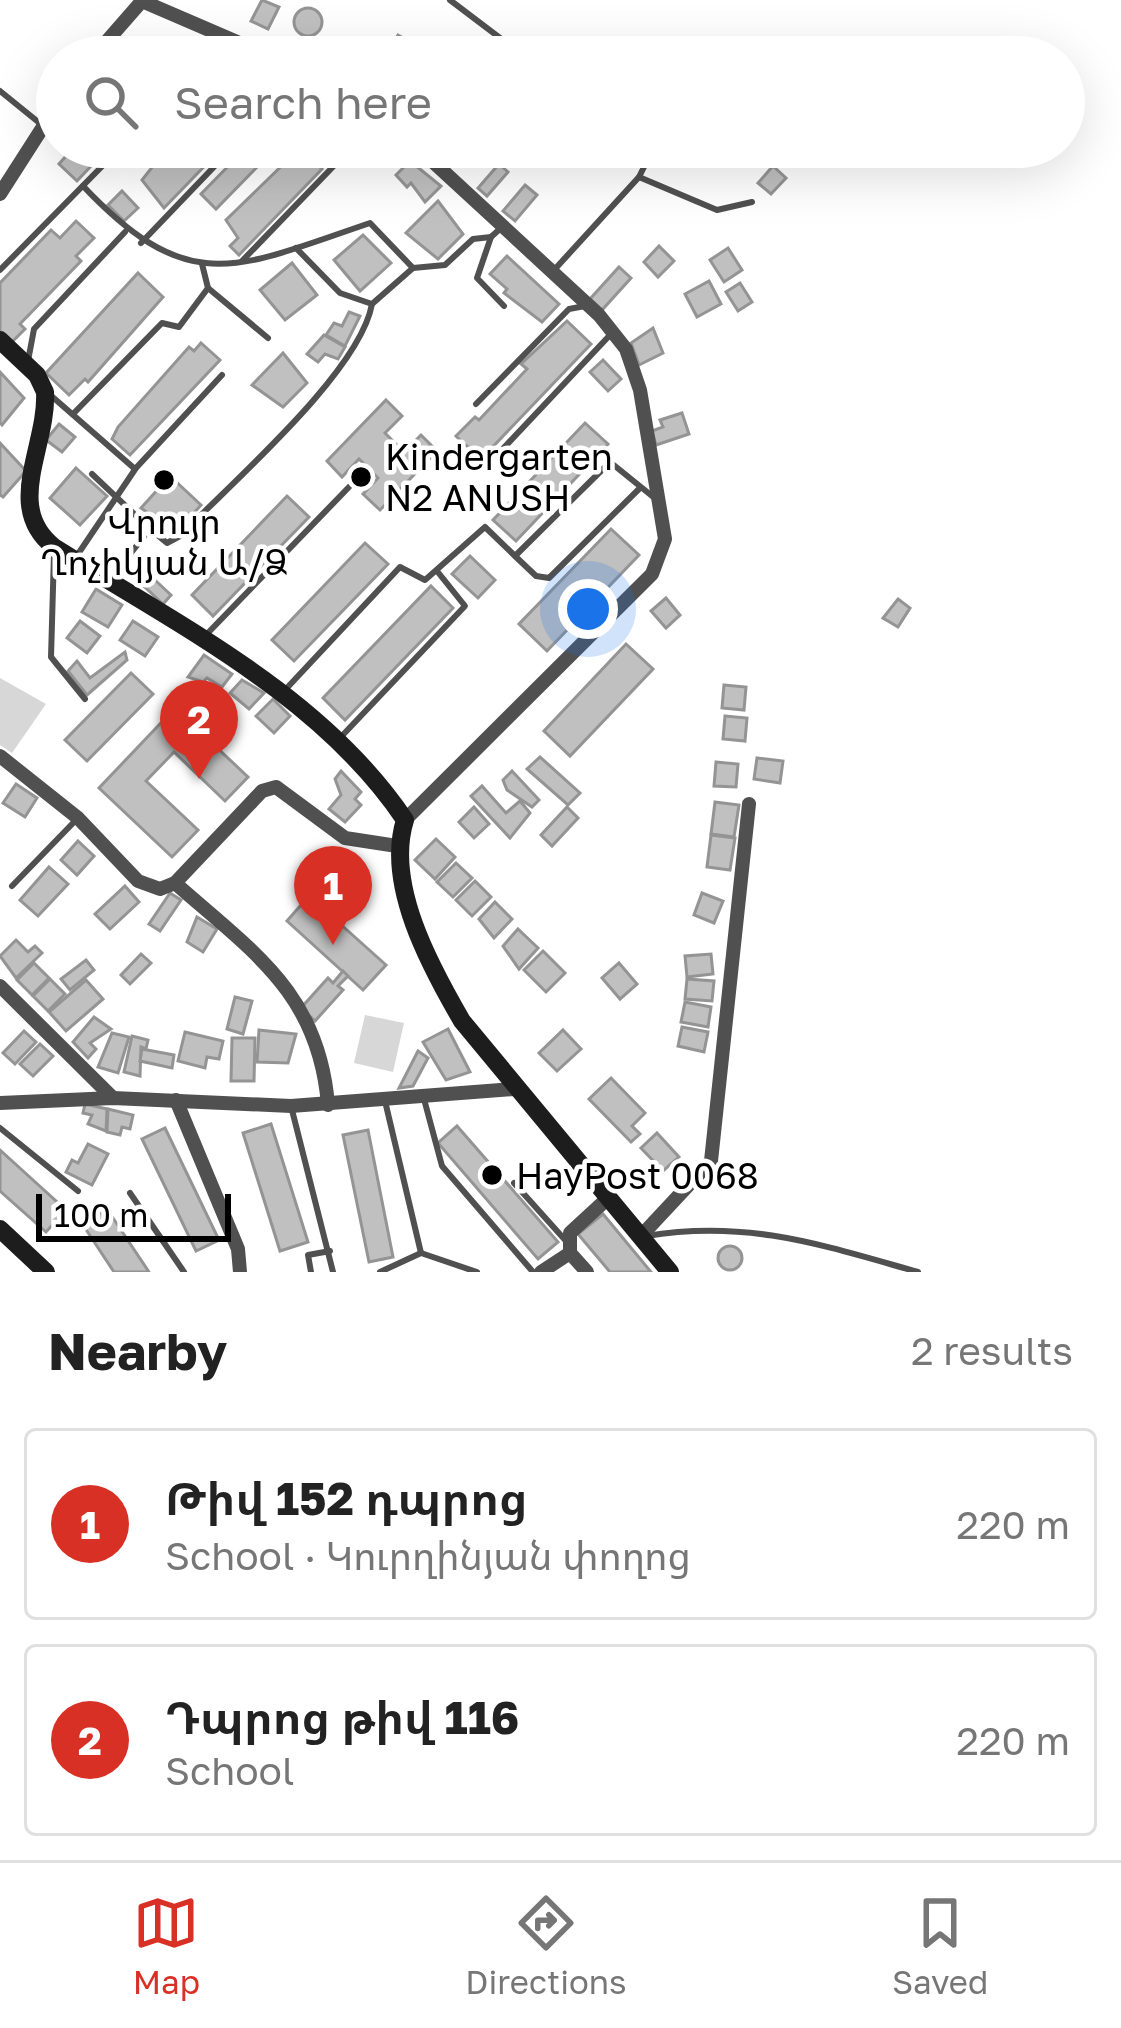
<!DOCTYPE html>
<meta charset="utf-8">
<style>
:root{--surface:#fff;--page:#f6f6f6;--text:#222;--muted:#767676;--line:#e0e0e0;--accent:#d93025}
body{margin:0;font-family:"Golos Text","Noto Sans Armenian",sans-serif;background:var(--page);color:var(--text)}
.scale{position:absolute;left:36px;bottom:30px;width:195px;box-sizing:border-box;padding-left:12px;border:6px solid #000;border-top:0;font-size:33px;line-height:42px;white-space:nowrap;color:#000;-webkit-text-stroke:9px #fff;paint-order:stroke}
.you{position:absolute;left:588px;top:609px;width:42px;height:42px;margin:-30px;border:9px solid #fff;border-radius:50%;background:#1a73e8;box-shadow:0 0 0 18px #1a73e833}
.badge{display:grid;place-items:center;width:78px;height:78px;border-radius:50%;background:var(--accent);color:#fff;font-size:39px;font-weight:700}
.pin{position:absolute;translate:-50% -99px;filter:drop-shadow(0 3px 6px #0008)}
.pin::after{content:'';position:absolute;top:63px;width:42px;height:36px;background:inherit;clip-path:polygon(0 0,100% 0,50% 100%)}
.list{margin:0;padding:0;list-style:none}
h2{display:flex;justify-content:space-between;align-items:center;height:156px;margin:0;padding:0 48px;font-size:51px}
h2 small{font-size:39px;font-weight:400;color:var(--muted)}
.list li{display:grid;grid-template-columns:78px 1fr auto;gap:36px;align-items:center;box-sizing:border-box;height:192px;margin:0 24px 24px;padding:0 24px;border:3px solid var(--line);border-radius:12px}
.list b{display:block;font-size:45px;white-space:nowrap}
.list p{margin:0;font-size:39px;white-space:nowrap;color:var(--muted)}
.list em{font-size:39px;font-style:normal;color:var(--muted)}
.icon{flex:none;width:66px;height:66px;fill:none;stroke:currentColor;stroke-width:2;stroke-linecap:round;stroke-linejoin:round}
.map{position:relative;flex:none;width:1121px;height:1272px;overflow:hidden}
.search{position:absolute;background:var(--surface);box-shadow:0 12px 48px #0002;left:36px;right:36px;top:36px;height:132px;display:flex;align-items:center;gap:30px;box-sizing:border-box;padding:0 42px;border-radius:66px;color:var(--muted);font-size:45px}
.sheet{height:588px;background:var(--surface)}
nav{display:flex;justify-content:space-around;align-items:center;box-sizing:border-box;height:168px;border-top:3px solid var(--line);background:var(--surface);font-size:33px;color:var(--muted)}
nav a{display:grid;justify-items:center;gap:6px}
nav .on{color:var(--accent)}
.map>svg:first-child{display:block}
.green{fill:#d7d7d7}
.building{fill:#c0c0c0;stroke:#949494;stroke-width:3}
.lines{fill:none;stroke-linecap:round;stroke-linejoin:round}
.lane{stroke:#505050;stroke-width:6}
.street{stroke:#505050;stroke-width:14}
.secondary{stroke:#1d1d1d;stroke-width:18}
.poi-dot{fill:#000;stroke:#fff;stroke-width:4.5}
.labels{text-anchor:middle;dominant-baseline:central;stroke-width:9;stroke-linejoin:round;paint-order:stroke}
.poi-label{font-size:36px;fill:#000;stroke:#fff;text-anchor:start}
</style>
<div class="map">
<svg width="1121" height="1272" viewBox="0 0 1121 1272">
<rect width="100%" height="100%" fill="#fff"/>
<!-- green -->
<g class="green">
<polygon points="0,678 46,704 12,753 0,745"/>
<polygon points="365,1015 404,1023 393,1072 354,1063"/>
</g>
<!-- building -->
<g class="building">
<polygon points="262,0 279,7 268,29 251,21"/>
<circle cx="308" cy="22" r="14"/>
<polygon points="398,35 421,48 415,57 386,57"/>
<polygon points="74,147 109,147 77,181 59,164"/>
<polygon points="168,147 223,147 164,208 142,180"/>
<polygon points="247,147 265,159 216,209 201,194"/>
<polygon points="300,148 322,169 239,255 230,246 238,238 226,220"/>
<polygon points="410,161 441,186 425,202 411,183 407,187 396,175"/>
<polygon points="499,164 508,172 487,196 478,188"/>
<polygon points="773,166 786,178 771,194 758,183"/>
<polygon points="525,185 537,195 515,221 503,211"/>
<polygon points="122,191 138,208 124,221 108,205"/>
<polygon points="438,201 463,234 438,259 406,233"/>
<polygon points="76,221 94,238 76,256 81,261 20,324 25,329 12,342 0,331 0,283 51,230 60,238"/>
<polygon points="363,235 391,263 360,291 334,260"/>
<polygon points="659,246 674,261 658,277 644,262"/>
<polygon points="728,248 742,270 724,282 710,260"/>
<polygon points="507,256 559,304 542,322 504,293 507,289 490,274"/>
<polygon points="292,263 317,295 285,320 260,290"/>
<polygon points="619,267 631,278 602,310 590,299"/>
<polygon points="138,273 163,297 88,382 85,379 69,395 46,373"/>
<polygon points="709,281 721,304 697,317 685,294"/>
<polygon points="740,283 752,302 738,311 726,292"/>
<polygon points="349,312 360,316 345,346 326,335 334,323 342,326"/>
<polygon points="567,321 591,344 483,457 464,444 456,436 475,417 479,420 527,369 521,364"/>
<polygon points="653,328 663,353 639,365 631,343"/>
<polygon points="324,335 345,347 338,359 325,354 318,362 307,354"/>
<polygon points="201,343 220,360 130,455 112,439 118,427 189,347 194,351"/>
<polygon points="283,353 307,383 283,407 252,385"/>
<polygon points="603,360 621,379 608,391 590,372"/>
<polygon points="0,372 24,398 2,425 0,423"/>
<polygon points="386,400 402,416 385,433 404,452 421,435 437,451 380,510 363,494 378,478 359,459 342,477 327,461"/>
<polygon points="682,413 689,434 656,445 652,431 663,427 660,420"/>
<polygon points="585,423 608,444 516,541 493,520"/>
<polygon points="59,424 75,437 62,452 46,440"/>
<polygon points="0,443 26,471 3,497 0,495"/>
<polygon points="76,468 107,496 80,525 50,498"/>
<polygon points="170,476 201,505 176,533 141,508"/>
<polygon points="287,496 309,517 213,616 192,595"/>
<polygon points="611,529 639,555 547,651 519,624"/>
<polygon points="365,543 388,564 294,661 272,640"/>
<polygon points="470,556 495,580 478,598 452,574"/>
<polygon points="142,568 171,595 163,604 134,577"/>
<polygon points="431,586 453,608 345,720 323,698"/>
<polygon points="96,589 122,605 108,627 82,612"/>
<polygon points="666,598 680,615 666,628 651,611"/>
<polygon points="898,599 910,608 898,627 883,618"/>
<polygon points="80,621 100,636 87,653 67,638"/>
<polygon points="133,621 158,637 145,656 120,640"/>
<polygon points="626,644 653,669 570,756 544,731"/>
<polygon points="125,652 127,660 87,695 68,671 77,661 90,678"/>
<polygon points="204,655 232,674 222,687 207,678 203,682 188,677"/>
<polygon points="131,673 153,694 87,761 65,740"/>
<polygon points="242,680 264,693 249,709 230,693"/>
<polygon points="724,685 746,687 744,710 722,708"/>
<polygon points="273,699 290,716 274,733 256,716"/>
<polygon points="175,708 248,777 225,801 174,752 146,781 198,830 172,857 99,788"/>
<polygon points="725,716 747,718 745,741 723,739"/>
<polygon points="540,757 580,793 568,805 527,769"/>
<polygon points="757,758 783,761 780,783 754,779"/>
<polygon points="716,762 738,764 736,787 714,786"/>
<polygon points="341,771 361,792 355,799 361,805 345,822 329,809 341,795 335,779"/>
<polygon points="512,771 539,800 532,807 507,790 503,780"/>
<polygon points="16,784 37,798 25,817 3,803"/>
<polygon points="482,786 506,813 520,801 530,813 510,838 471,796"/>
<polygon points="715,802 739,805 734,837 711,834"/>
<polygon points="474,807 489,824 474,838 459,822"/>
<polygon points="567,807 578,818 552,846 541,835"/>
<polygon points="711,835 735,838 730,870 707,867"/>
<polygon points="436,839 455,857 435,879 415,860"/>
<polygon points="78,841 94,856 77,875 61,860"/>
<polygon points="456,863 472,878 453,897 437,882"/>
<polygon points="49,867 68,884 38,916 20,900"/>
<polygon points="475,881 491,897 472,916 456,900"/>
<polygon points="125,886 139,902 110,929 95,914"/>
<polygon points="170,893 181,900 160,931 149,924"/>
<polygon points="702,893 723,901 714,923 694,915"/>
<polygon points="309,896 386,965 363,990 287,921"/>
<polygon points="495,902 512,919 494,938 479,919"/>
<polygon points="197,917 217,929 203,952 187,942"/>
<polygon points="518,929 538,948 519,969 503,946"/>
<polygon points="16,940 28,952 35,946 42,953 16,978 0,956"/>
<polygon points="543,951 565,973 546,992 524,970"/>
<polygon points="141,954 151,963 130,984 121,975"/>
<polygon points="711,954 713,974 687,977 685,956"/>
<polygon points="86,960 94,970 70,990 61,979"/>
<polygon points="34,963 49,978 32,995 17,980"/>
<polygon points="619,963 637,984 620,999 602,978"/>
<polygon points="343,971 348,976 338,986 343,990 315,1021 301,1008 328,978 333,983"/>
<polygon points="50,979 65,994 48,1011 33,996"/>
<polygon points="687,979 714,981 712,1001 685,999"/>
<polygon points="86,980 103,999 66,1031 49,1012"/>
<polygon points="235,997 252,1001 243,1034 227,1029"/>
<polygon points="685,1002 711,1007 708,1027 681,1022"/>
<polygon points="94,1017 111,1029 90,1043 96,1049 88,1058 73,1042"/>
<polygon points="682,1027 708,1032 704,1052 678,1046"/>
<polygon points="448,1029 470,1072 446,1080 423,1042"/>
<polygon points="259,1030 296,1034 288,1063 257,1062"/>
<polygon points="563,1030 581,1049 557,1071 539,1053"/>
<polygon points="24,1031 36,1042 15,1064 3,1053"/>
<polygon points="185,1032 223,1041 219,1059 207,1057 205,1068 178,1061"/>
<polygon points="112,1033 129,1037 118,1073 98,1067"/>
<polygon points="132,1036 148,1040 146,1049 141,1047 140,1076 124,1072"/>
<polygon points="232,1038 255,1038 254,1081 231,1081"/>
<polygon points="40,1044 53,1056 33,1076 20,1064"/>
<polygon points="142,1049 174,1055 172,1068 140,1061"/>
<polygon points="418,1051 428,1058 413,1086 399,1088"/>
<polygon points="611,1078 645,1113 632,1126 640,1134 631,1142 589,1099"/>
<polygon points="85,1104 107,1109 106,1131 88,1124 92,1115 83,1113"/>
<polygon points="108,1109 133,1115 130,1129 122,1127 120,1135 107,1132"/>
<polygon points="271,1124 308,1242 280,1251 243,1133"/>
<polygon points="457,1126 558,1242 538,1259 438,1143"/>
<polygon points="165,1128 219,1240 196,1251 142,1139"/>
<polygon points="368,1130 393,1257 369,1262 343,1135"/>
<polygon points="657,1133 679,1157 663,1171 641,1148"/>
<polygon points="88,1144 108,1154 92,1185 66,1172 72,1160 78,1163"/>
<polygon points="0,1150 66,1210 46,1232 0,1191"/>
<polygon points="107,1209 149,1272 114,1272 83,1225"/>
<polygon points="603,1214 651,1272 610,1272 578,1234"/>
<circle cx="730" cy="1258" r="12"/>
</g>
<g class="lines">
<!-- lane -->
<g class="lane">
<polyline points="450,0 525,57"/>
<polyline points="207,57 224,39"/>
<polyline points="699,57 706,43"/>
<polyline points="0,91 42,125"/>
<polyline points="639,177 717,210 752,202"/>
<path d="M 83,186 C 190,299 237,268 370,223 L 413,268"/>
<polyline points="491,237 477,278 504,306"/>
<polyline points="141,243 233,147"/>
<polyline points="296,248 340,293 372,304 413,268 445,265 473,239 491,237 502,227"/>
<polyline points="242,261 352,147"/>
<polyline points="202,264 208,288 268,338"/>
<polyline points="555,269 639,177 654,147"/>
<polyline points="0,270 121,147"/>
<polyline points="28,361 34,329 125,232"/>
<polyline points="48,393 135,469"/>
<polyline points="476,404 569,309 585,306"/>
<polyline points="73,414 162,323 179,327 208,288"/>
<polyline points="497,455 610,335"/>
<polyline points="92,474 150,529"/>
<polyline points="54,553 51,657 85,699"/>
<polyline points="76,557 136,468 222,375"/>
<polyline points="516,557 536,576 549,578 640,488"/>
<path d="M 111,578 L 150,529 L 167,543 L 180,536 C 231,483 360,372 372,304"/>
<polyline points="204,637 349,487"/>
<polyline points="285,690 400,567 425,580 485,527 515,556 610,462 657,500"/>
<polyline points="339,739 465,606 437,571"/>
<polyline points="12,886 75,821"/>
<polyline points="424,1099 442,1166 533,1272"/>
<polyline points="385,1101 421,1253"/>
<polyline points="292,1110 333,1272"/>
<polyline points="0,1128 78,1191"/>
<polyline points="514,1183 566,1241"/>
<polyline points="130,1193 184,1272"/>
<path d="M 646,1236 C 747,1219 822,1245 918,1272"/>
<polyline points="311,1272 308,1255 330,1251"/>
<polyline points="380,1272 421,1253 477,1272"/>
</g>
<!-- street -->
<g class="street">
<polyline points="93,57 142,1 272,57"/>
<polyline points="0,194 57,105"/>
<path d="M 0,756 L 78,818 L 138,881 L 160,889 L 175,883 C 253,952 319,993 328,1105"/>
<polyline points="405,820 652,574 665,539 640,390 626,349 599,315 417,147"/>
<polyline points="175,883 262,791 276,787 345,838 397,846"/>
<polyline points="0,986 113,1098"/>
<polyline points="176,1100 238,1249 240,1272"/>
<polyline points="0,1103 113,1098 291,1106 514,1089"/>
<polyline points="641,1236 711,1161 749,804"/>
<polyline points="570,1253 587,1272"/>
<polyline points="541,1272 570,1253 570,1233 608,1198"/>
</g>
<!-- secondary -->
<g class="secondary">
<path d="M 0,340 L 37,375 L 45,392 C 48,446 3,507 54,547 C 178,625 322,696 405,820 C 385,884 430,966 462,1021 L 670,1272"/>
<polyline points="0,1229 46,1272"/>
</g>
</g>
<!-- markers -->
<g class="poi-dot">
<circle cx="361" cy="477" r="12"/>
<circle cx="164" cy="480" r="12"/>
<circle cx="492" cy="1175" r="12"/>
</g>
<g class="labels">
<!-- poi labels -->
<g class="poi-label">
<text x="385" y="456">Kindergarten<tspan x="385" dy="41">N2 ANUSH</tspan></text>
<text x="164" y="520" text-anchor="middle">Վրույր<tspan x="164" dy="41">Ղոչիկյան Ա/Ձ</tspan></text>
<text x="516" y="1175">HayPost 0068</text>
</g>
</g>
</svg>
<div class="scale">100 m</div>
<div class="you"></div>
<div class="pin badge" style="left:333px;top:945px">1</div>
<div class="pin badge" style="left:199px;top:779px">2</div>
<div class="search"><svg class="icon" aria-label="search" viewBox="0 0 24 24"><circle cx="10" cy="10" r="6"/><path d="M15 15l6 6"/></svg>Search here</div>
</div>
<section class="sheet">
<h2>Nearby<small>2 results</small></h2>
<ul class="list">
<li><span class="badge">1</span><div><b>Թիվ 152 դպրոց</b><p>School · Կուրղինյան փողոց</p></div><em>220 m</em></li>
<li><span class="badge">2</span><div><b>Դպրոց թիվ 116</b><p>School</p></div><em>220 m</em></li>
</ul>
</section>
<nav>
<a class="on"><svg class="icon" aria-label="map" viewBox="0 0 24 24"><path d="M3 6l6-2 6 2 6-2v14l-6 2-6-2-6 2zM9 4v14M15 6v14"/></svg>Map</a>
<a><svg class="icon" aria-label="directions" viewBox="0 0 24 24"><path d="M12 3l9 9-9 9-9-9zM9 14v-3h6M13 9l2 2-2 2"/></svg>Directions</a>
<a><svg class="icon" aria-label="saved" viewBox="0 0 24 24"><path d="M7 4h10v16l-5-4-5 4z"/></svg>Saved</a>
</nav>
